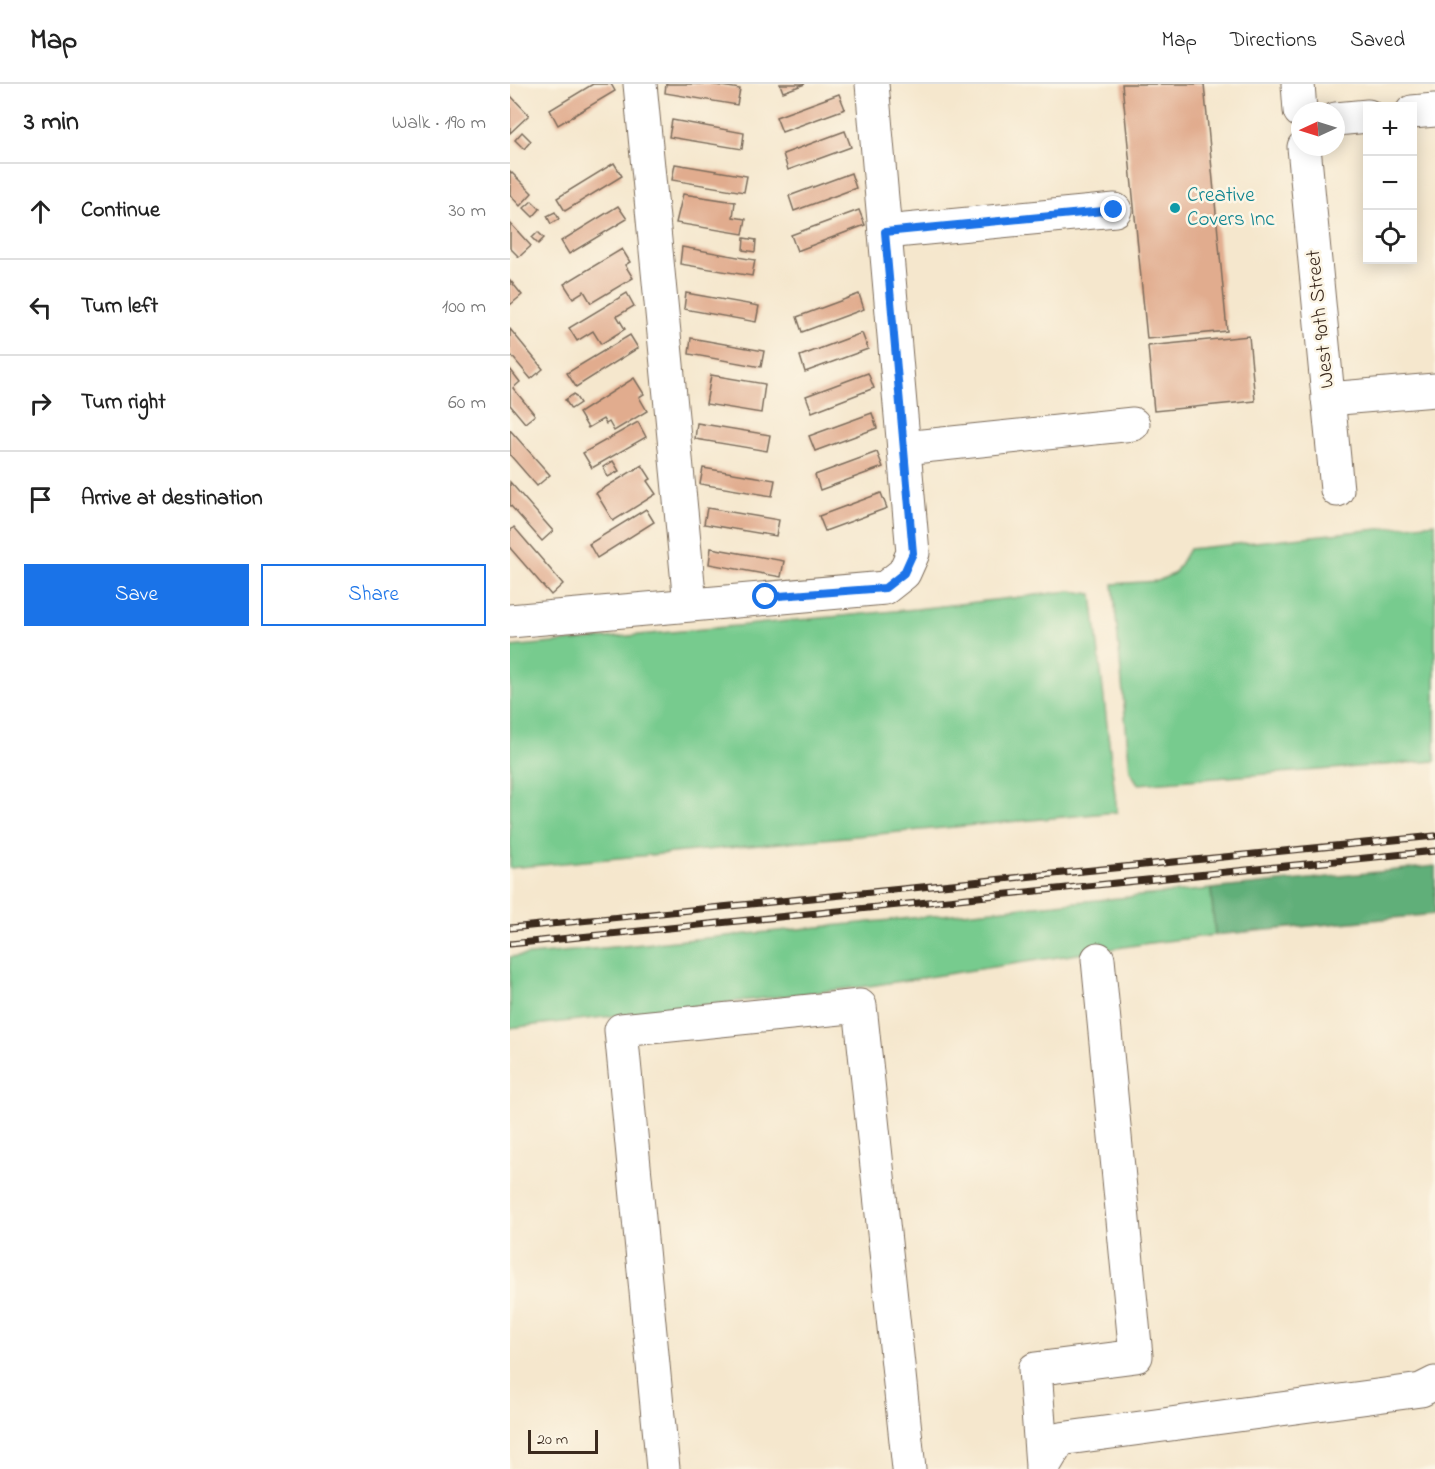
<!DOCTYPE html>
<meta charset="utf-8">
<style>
:root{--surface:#fff;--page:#f2f2f2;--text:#222;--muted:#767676;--line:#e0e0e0;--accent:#1a73e8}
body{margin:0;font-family:"Indie Flower",sans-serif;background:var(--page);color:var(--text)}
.controls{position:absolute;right:18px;top:18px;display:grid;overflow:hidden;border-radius:0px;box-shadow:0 3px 15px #0003}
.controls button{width:54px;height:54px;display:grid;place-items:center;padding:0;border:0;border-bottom:2px solid var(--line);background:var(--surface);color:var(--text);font:30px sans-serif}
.compass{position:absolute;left:781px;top:18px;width:54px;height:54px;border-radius:50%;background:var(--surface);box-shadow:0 3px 15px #0003;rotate:266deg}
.scale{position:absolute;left:18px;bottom:15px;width:70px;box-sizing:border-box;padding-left:6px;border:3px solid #3b2a1e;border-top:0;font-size:16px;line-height:21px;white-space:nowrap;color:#3b2a1e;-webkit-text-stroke:4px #fcf5e5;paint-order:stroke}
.stop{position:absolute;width:18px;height:18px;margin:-14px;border:4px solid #1a73e8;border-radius:50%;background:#fff}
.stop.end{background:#1a73e8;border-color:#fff;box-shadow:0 2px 6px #0008}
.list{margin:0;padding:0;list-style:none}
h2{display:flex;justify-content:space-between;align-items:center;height:78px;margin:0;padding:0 24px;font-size:26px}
h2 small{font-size:20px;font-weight:400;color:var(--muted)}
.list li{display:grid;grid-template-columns:39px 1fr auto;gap:18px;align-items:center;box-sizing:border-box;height:96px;padding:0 24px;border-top:2px solid var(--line)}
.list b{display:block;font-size:22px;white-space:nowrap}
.list em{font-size:20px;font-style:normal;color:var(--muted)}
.actions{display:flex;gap:12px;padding:18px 24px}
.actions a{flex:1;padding:14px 0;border:2px solid var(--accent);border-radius:0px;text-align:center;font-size:21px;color:var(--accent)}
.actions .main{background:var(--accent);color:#fff}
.icon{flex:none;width:33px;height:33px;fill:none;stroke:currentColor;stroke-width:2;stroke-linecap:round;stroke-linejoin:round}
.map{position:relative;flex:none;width:925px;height:1385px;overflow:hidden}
header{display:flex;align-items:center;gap:36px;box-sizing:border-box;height:84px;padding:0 30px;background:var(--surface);border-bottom:2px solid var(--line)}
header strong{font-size:28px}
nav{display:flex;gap:33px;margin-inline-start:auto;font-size:21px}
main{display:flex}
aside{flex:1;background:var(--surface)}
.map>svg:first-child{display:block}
.green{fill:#77cb8e;stroke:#597a56;stroke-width:1.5}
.forest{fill:#61af79;stroke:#4e6c4c;stroke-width:1.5}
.building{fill:#e1ac8e}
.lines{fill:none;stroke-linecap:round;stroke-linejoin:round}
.minor-casing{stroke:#7c6c5b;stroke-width:35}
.minor{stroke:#fff;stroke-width:33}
.rail-casing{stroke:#3b2a1e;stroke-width:7}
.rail{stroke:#fcf5e5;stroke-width:4.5;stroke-dasharray:14;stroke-linecap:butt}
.route{stroke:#1a73e8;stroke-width:8}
.culture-dot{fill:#0f9aa8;stroke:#fcf5e5;stroke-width:2}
.labels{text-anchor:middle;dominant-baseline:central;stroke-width:5;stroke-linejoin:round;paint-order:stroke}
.culture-label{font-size:21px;fill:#0d838f;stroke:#fcf5e5;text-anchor:start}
.street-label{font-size:21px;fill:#3b2a1e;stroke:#fcf5e5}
</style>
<header>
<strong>Map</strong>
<nav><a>Map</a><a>Directions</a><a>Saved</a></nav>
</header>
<main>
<aside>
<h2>3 min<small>Walk · 190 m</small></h2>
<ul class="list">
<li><svg class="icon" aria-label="ahead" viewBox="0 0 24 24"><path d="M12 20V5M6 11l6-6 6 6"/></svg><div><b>Continue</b></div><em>30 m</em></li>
<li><svg class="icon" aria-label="left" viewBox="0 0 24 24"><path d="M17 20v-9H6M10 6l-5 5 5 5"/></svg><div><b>Turn left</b></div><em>100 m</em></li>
<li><svg class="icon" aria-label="right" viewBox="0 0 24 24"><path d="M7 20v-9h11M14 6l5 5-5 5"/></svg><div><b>Turn right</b></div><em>60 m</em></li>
<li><svg class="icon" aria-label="arrive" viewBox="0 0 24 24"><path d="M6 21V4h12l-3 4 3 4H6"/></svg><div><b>Arrive at destination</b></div></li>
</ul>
<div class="actions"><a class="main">Save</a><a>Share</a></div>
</aside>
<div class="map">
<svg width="925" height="1385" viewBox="0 0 925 1385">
<rect width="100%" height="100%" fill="#fcf5e5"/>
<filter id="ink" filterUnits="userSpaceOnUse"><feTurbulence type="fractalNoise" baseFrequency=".0167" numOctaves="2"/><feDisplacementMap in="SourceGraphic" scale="12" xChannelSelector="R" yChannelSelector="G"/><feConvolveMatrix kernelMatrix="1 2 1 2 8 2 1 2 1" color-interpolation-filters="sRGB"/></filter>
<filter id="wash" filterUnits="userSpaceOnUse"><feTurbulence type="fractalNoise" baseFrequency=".008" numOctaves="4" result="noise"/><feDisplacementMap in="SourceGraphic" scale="24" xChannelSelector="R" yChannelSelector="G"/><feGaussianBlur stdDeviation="1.35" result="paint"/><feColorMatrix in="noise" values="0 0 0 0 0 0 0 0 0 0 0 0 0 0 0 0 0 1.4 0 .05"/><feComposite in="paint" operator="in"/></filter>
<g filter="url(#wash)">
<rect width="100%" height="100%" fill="#f5e7cd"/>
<!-- green -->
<g class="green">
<polygon points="925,439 925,677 628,700 620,687 603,500 648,497 665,489 679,465"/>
<polygon points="561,507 582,510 607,728 0,784 0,563 406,525"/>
<polygon points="701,805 705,851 640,859 359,902 0,944 0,873"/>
</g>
<!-- forest -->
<polygon class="forest" points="925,782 925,830 705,851 701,805"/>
<g id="blocks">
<!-- building -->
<g class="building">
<polygon points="83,0 101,0 105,7 48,41 40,26"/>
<polygon points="156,0 200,0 230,5 227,21 155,9"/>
<polygon points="270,0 295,0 273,8"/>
<polygon points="612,0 694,0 717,247 637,255"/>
<polygon points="329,10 335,25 272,48 266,33"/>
<polygon points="0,11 19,31 0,49"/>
<polygon points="162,36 234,49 232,65 159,53"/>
<polygon points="335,47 341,63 278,86 273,70"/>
<polygon points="12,48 21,57 14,65 5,56"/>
<polygon points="104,79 112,92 55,127 47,114"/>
<polygon points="165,80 237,92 234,108 162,96"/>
<polygon points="0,87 22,109 10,122 0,111"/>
<polygon points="341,89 346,104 284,127 279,112"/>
<polygon points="173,110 225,118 223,133 236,135 233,150 166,139"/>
<polygon points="22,117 30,125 23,133 14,124"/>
<polygon points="108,122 117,135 59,170 51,157"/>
<polygon points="349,126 355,141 287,167 281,151"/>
<polygon points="45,128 49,135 41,140 37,132"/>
<polygon points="0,139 21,162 9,173 0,164"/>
<polygon points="28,148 34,154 28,160 22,154"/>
<polygon points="234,154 246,156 245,168 233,166"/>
<polygon points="172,163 245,176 242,192 170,180"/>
<polygon points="112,165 120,178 115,181 123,194 81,219 74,207 63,214 54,200"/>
<polygon points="0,196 12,211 0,221"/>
<polygon points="117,209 124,222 107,232 115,245 91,260 83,247 67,257 59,244"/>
<polygon points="176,209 249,222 246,238 174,225"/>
<polygon points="349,210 354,225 292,248 287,233"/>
<polygon points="0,245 33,285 21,295 0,270"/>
<polygon points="352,249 358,265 295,288 290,272"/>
<polygon points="120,251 128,264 66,303 57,289"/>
<polygon points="739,252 745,317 644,327 638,262"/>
<polygon points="181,254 254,267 251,283 179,270"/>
<polygon points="0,285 10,298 3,304 25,331 15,339 0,321"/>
<polygon points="358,289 364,304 302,328 296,312"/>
<polygon points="201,291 255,300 251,329 196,320"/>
<polygon points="124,294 134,310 129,313 137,327 104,347 99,338 96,340 93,335 78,344 69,329"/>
<polygon points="64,310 70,319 61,325 55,316"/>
<polygon points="362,329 367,344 305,367 299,352"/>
<polygon points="128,338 136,353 82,384 73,369"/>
<polygon points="187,339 260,351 257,367 185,355"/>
<polygon points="0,346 40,391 27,402 0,371"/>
<polygon points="367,368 373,383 310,406 305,391"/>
<polygon points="103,377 109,387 98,393 93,383"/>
<polygon points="132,381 141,395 137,397 146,410 103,437 86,409"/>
<polygon points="193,384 265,396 262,412 190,400"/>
<polygon points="0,398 43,447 32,457 0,421"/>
<polygon points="371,409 377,424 315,447 309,432"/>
<polygon points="197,424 269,436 266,452 194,440"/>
<polygon points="136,425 144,438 87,474 79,460"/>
<polygon points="4,443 53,500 41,511 0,464 0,447"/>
<polygon points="201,464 274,477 271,493 199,480"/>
</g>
</g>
</g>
<g filter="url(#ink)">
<use href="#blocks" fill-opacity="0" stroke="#7c6c5b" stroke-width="1.5"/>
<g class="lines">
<!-- minor casing -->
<g class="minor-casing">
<g id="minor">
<polyline points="130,0 180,520"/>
<polyline points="788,0 790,27"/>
<polyline points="902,28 925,26"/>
<polyline points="826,35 858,32"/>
<polyline points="794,63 827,406"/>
<polyline points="375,148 605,126"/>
<polyline points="818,315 925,306"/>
<polyline points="394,364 623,340"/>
<polyline points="0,537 375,504 394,489 403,469 362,0"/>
<polyline points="532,1382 525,1285 626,1272 588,875"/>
<polyline points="153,1385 111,946 350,922 399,1385"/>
<polyline points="532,1385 550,1355 911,1306 925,1299"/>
</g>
</g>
<!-- minor -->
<use href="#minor" class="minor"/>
<!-- rail casing -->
<g class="rail-casing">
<g id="rail">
<polyline points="0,844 925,752"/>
<polyline points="0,860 925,767"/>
</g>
</g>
<!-- rail -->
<use href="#rail" class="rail"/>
</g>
</g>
<g class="lines" filter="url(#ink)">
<!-- route -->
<polyline class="route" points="256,513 375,504 394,489 403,469 375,148 604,126"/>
</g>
<!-- markers -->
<circle class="culture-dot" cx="665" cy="124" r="6"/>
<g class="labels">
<!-- culture labels -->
<g class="culture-label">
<text x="677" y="112">Creative<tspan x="677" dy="24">Covers Inc</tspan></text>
</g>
<!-- street labels -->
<g class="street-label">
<text transform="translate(811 235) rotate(-96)">West 90th Street</text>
</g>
</g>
</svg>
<div class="controls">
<button>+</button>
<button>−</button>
<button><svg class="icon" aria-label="locate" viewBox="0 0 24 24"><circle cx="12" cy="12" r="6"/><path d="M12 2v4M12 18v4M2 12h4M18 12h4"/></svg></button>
</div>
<svg class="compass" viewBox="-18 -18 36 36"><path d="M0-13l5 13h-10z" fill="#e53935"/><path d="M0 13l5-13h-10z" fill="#767676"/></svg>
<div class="scale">20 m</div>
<div class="stop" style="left:256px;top:513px"></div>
<div class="stop end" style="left:604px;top:126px"></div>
</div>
</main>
